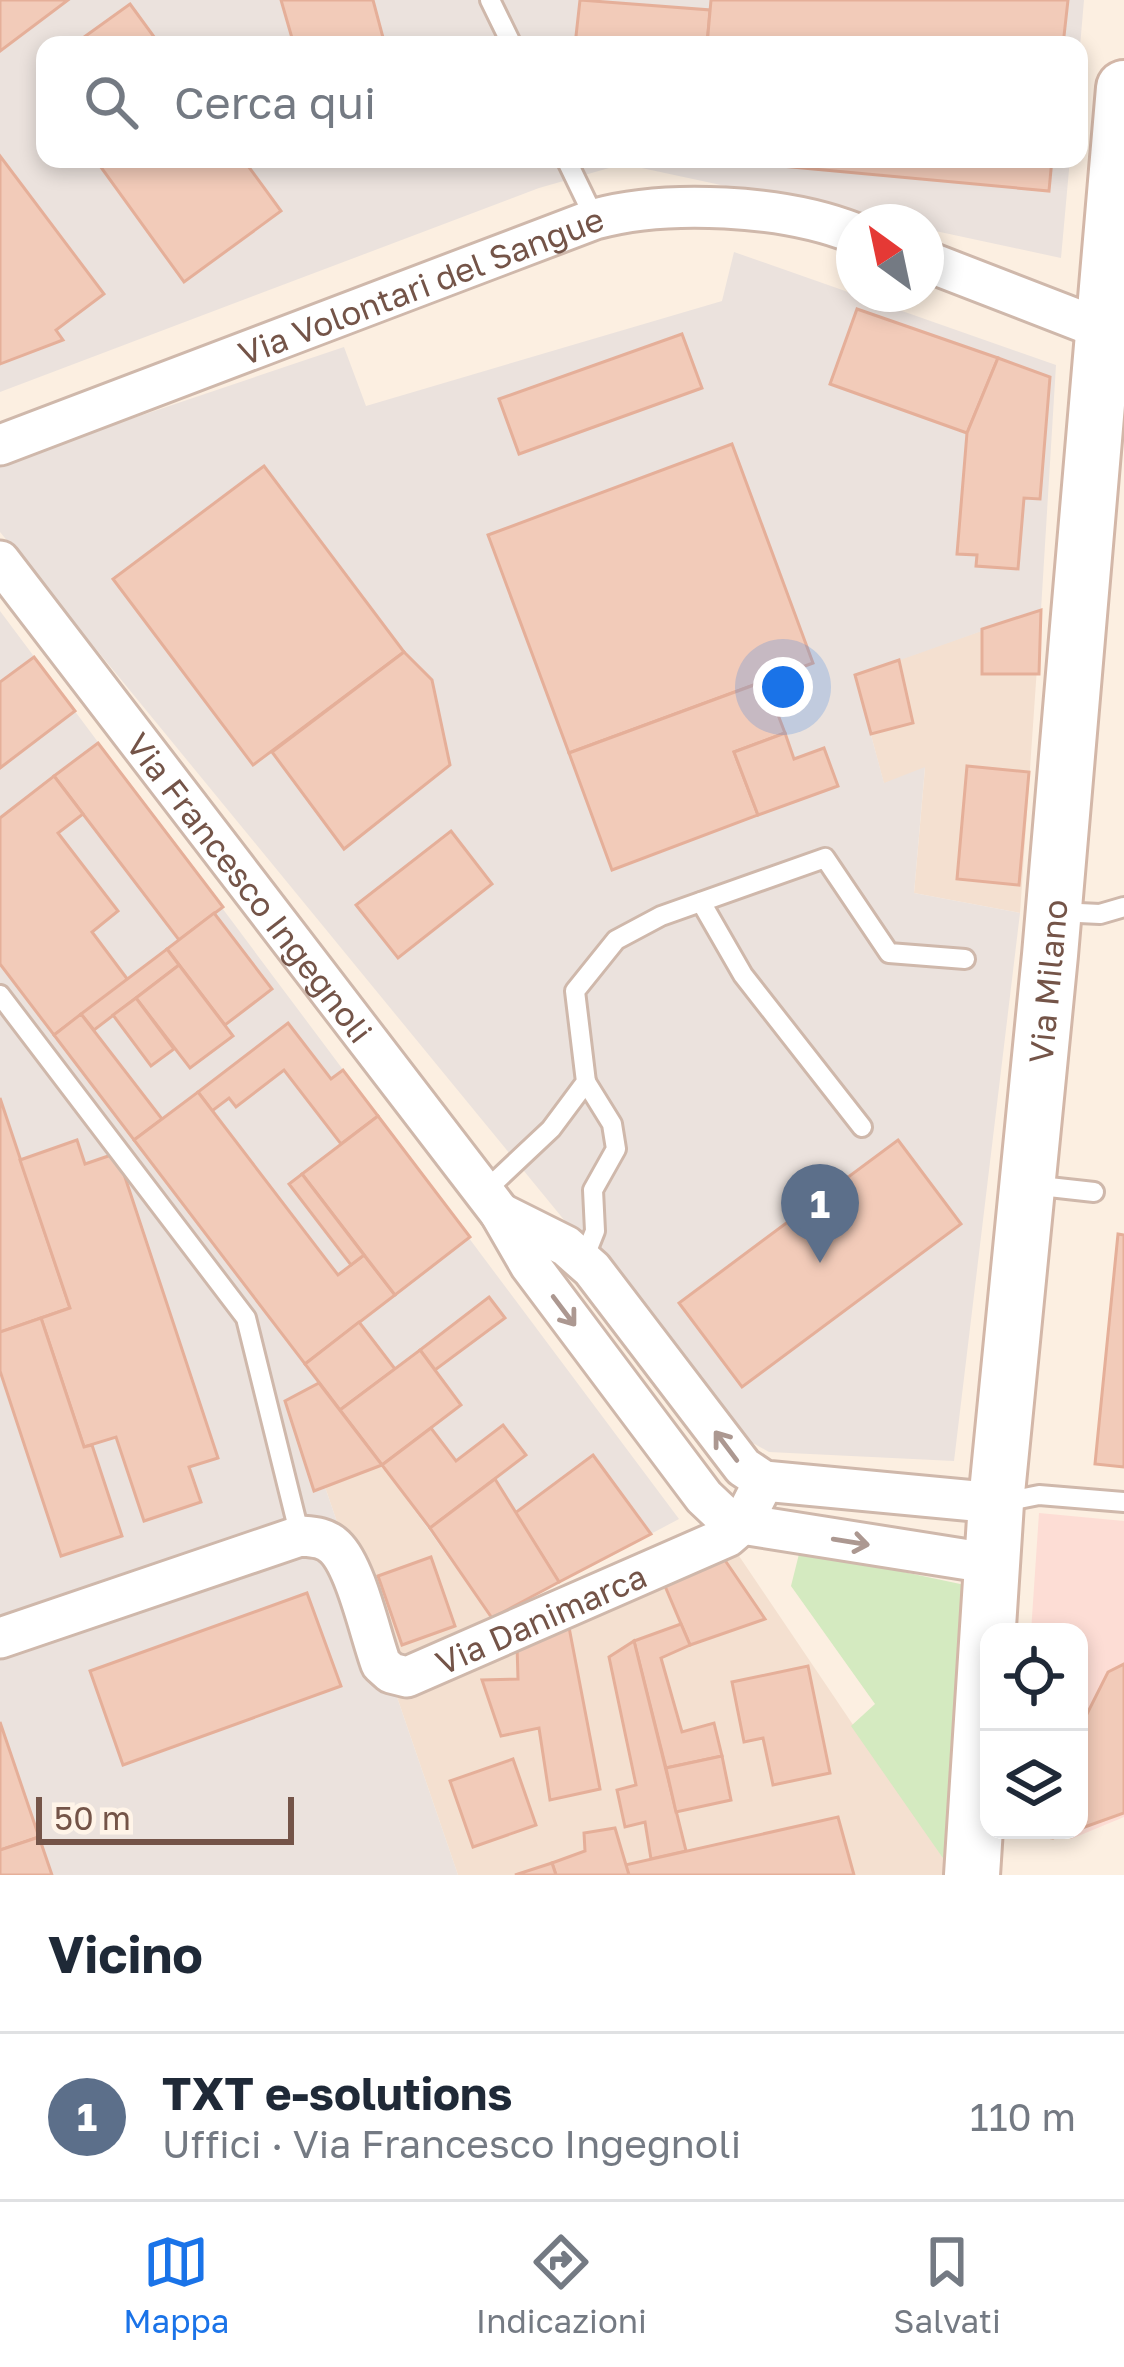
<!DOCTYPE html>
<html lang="it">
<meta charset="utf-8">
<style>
:root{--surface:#fff;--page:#f2f2f3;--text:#1f2937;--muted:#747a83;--line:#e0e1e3;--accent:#1a73e8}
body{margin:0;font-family:"Golos Text",sans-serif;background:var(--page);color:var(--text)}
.controls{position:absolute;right:36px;bottom:36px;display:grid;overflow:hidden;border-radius:24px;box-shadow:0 6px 18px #0003}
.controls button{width:108px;height:108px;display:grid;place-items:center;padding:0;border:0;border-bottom:3px solid var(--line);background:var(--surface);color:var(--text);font:60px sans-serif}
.compass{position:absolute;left:836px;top:204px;width:108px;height:108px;border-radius:50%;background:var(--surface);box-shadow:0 6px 18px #0003;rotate:327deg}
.scale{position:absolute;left:36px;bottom:30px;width:258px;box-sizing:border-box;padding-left:12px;border:6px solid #745448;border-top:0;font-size:33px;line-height:42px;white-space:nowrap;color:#745448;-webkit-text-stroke:9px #fff4e8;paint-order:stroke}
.you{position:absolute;left:783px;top:687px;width:42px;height:42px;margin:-30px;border:9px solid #fff;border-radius:50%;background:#1a73e8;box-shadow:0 0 0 18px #1a73e833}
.badge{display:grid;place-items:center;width:78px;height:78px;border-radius:50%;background:var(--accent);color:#fff;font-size:39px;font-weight:700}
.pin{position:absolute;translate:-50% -99px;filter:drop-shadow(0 3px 6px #0008)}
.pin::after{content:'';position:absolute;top:63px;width:42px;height:36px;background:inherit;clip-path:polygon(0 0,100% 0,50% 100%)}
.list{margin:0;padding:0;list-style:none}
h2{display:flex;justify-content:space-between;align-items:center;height:156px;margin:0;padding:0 48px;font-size:51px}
h2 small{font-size:39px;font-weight:400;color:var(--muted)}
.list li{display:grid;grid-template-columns:78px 1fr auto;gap:36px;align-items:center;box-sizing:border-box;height:168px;padding:0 48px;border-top:3px solid var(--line)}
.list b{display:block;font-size:45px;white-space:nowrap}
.list p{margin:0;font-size:39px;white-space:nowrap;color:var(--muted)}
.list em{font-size:39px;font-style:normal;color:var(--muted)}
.icon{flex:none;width:66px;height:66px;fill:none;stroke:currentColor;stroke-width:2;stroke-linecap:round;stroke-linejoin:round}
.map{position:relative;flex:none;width:1124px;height:1875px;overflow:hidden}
.search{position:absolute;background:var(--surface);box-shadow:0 6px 18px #0003;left:36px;right:36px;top:36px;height:132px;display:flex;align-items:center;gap:30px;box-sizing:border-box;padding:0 42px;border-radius:24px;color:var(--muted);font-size:45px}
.sheet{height:324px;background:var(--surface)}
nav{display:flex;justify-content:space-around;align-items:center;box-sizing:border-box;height:168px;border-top:3px solid var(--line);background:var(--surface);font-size:33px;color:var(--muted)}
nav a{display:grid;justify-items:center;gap:6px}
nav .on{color:var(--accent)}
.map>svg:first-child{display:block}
.residential{fill:#f4e0d0}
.commercial{fill:#fdddd5}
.industrial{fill:#ebe2dd}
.green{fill:#d4eac0}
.building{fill:#f2cbb9;stroke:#e5af99;stroke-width:3}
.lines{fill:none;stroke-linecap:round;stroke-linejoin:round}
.lane-casing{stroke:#cfb8ab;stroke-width:24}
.street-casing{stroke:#cfb8ab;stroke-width:45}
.secondary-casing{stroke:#d3b7a8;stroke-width:60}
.lane{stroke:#fff;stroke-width:18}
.street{stroke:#fff;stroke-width:39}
.secondary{stroke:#fff;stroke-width:54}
.oneway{stroke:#ac9891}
.labels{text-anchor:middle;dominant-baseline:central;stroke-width:9;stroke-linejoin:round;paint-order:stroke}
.street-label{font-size:33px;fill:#745448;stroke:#fff4e8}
</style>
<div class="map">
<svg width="1124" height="1875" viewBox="0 0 1124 1875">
<rect width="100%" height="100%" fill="#fcefe1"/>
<!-- residential -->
<g class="residential">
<polygon points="1041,610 1020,913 914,893 925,768 884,784 855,675"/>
<polygon points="382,1465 492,1618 508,1649 733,1547 947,1864 946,1875 458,1875 325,1487"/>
</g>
<!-- commercial -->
<polygon class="commercial" points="1039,1513 1124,1521 1124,1817 1071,1839 1071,1830 1079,1830 1079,1632 1031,1632"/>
<!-- industrial -->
<g class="industrial">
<polygon points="0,0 1084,0 1079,58 1079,45 45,45 45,159 1070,159 1061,258 926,229 926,222 893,222 623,164 539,188 0,392"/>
<polygon points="734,252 1056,365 1041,610 855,676 884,783 925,767 914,893 1020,913 954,1461 769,1452 742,1437 0,532 0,463 344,347 366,406 722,301"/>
<polygon points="0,611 679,1519 492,1618 382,1465 325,1487 458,1875 0,1875"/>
</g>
<!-- green -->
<polygon class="green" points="800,1550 965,1585 947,1864 851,1726 875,1704 791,1586"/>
<!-- building -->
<g class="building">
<polygon points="0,0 68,0 0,51"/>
<polygon points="281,0 373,0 385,45 294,45"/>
<polygon points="580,0 710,10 707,45 575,45"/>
<polygon points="711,0 1068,0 1063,45 707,45"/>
<polygon points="130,4 160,45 73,45"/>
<polygon points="0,156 104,294 56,330 63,340 0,364"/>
<polygon points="95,159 243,159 281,211 184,282"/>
<polygon points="706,159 1052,159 1049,191"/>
<polygon points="857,309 998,358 967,433 830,384"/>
<polygon points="682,334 702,388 519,454 499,399"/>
<polygon points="998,358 1050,377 1040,499 1024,498 1018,569 976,566 977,555 957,554 967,433"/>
<polygon points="732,444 813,663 569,753 488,535"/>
<polygon points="264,466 404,652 253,765 113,579"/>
<polygon points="1041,610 1039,674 982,674 982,629"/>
<polygon points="404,652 432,680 450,765 344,849 272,752"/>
<polygon points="34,657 75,711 0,768 0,682"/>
<polygon points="899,660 913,723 871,734 855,675"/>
<polygon points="765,681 785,733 734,752 758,815 612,870 569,753"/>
<polygon points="785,733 794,759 824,748 838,786 758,815 734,752"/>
<polygon points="98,743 223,907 179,940 54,776"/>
<polygon points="967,766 1029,772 1019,885 957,879"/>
<polygon points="54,776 83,814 58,833 118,911 92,932 128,980 54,1035 0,964 0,818"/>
<polygon points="451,831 492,884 398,958 356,905"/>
<polygon points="214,913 272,989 225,1025 167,949"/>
<polygon points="167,949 179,965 94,1030 81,1014"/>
<polygon points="179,965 233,1036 190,1068 136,998"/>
<polygon points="136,998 174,1049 151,1066 113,1015"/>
<polygon points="81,1014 162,1119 134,1140 54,1035"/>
<polygon points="288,1023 331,1079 343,1070 378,1116 341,1144 284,1070 236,1107 229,1098 212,1111 198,1092"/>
<polygon points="198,1092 338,1275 364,1255 395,1295 305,1364 134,1140"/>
<polygon points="0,1098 70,1308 0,1332"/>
<polygon points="378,1116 470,1237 395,1295 302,1174"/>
<polygon points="77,1140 85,1164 117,1153 218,1458 189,1467 201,1502 144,1521 116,1437 84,1447 41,1318 70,1308 20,1160"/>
<polygon points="898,1140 961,1224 742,1387 679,1303"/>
<polygon points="302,1174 364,1255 351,1265 289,1184"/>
<polygon points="1118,1234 1124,1235 1124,1467 1095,1464"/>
<polygon points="489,1297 505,1318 435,1370 420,1350"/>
<polygon points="41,1318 84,1447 92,1445 122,1536 61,1556 0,1371 0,1332"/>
<polygon points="359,1322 395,1369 340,1410 305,1364"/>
<polygon points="420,1350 461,1405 382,1465 340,1410"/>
<polygon points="319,1383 382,1465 314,1491 285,1401"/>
<polygon points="503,1425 526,1455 430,1528 382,1465 431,1428 456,1461"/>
<polygon points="593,1455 651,1534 559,1582 515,1513"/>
<polygon points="495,1479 559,1582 492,1618 430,1528"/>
<polygon points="720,1553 765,1619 690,1645 662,1579"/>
<polygon points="431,1557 455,1626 402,1645 378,1576"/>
<polygon points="307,1593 341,1686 123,1765 90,1671"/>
<polygon points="568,1622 600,1789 550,1800 539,1728 501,1736 482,1680 518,1679 517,1645"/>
<polygon points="681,1624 690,1645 661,1658 682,1732 714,1723 722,1756 666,1768 634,1641"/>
<polygon points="634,1641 686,1851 651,1859 645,1822 625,1827 617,1790 636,1785 609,1657"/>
<polygon points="1124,1664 1124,1813 1079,1829 1079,1723 1082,1724 1108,1672"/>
<polygon points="808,1666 830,1773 773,1785 763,1738 744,1742 732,1682"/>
<polygon points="0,1722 39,1837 0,1850"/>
<polygon points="722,1756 731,1800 676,1812 666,1768"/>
<polygon points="513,1759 536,1825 473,1847 450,1781"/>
<polygon points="838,1817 854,1875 629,1875 625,1865"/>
<polygon points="615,1828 629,1875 556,1875 552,1863 585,1851 584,1833"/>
<polygon points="1030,1830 1075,1830 1053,1838 1030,1835"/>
<polygon points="39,1837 52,1875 0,1875 0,1850"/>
<polygon points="552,1863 556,1875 515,1875"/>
</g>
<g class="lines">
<!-- lane casing -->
<g class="lane-casing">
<g id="lane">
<polyline points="490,0 512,45"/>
<polyline points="566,159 595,219"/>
<polyline points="701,902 743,975 862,1127"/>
<polyline points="1058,912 1100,914 1124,907"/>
<polyline points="0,995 246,1318 300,1536"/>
<polyline points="1031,1185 1094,1192"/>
<polyline points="484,1192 551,1129 586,1082 575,991 616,940 661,916 825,858 889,953 965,959"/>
<polyline points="583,1261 595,1231 593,1190 616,1149 612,1124 586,1082"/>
<polyline points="1004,1502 1039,1495 1124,1502"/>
</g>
</g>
<!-- street casing -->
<g class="street-casing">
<g id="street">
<polyline points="926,261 1104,330"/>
<path id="s1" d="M 0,445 L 595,219 C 668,199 783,205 854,233"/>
<path id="s2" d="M 0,561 L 500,1213 L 530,1265 L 704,1497 L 722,1514 L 742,1524 L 994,1564"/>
<polyline points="500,1213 566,1246 592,1269 743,1467 764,1481 996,1503"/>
<path id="s3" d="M 0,1638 L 300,1536 C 313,1537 325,1537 335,1547 C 356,1567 370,1634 381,1664 L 391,1673 L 407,1677 L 727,1537 L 742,1524 L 764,1481"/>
</g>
</g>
<!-- secondary casing -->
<g class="secondary-casing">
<g id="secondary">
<path id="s4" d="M 972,1875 L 996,1503 L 1050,955 L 1124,88"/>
</g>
</g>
<!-- lane -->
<use href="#lane" class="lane"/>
<!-- street -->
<use href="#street" class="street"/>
<!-- secondary -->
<use href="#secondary" class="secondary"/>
</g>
<!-- one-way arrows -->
<defs><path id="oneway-shaft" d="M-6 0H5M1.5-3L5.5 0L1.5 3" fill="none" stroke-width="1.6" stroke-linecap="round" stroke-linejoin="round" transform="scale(3)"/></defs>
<g class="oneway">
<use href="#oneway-shaft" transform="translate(564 1311) rotate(53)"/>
<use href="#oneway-shaft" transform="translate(726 1446) rotate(-127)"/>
<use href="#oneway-shaft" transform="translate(851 1542) rotate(9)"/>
</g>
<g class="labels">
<!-- street labels -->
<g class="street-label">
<text stroke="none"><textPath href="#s1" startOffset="450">Via Volontari del Sangue</textPath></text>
<text stroke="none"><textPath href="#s2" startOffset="411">Via Francesco Ingegnoli</textPath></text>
<text stroke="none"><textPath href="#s4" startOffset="897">Via Milano</textPath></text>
<text stroke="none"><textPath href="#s3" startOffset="657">Via Danimarca</textPath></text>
</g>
</g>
</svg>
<div class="controls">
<button><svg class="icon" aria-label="locate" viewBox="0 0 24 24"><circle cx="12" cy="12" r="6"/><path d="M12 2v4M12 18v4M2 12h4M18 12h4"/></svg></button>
<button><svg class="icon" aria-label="layers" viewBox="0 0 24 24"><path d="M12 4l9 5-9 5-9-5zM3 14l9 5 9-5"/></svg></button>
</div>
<svg class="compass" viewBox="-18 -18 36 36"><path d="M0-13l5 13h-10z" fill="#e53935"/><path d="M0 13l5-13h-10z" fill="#747a83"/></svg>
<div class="scale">50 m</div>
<div class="you"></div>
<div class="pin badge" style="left:820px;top:1263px;background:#5c6f8a">1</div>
<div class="search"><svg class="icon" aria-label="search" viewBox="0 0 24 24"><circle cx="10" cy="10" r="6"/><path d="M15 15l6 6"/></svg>Cerca qui</div>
</div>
<section class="sheet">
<h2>Vicino<small></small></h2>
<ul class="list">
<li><span class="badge" style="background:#5c6f8a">1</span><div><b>TXT e-solutions</b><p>Uffici · Via Francesco Ingegnoli</p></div><em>110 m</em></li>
</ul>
</section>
<nav>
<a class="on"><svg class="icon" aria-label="map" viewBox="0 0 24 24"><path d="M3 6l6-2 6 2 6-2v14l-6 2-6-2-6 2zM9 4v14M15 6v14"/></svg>Mappa</a>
<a><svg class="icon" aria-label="directions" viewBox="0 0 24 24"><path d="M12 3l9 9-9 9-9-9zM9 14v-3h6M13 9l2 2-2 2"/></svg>Indicazioni</a>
<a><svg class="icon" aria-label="saved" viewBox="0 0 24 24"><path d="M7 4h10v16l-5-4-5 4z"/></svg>Salvati</a>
</nav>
